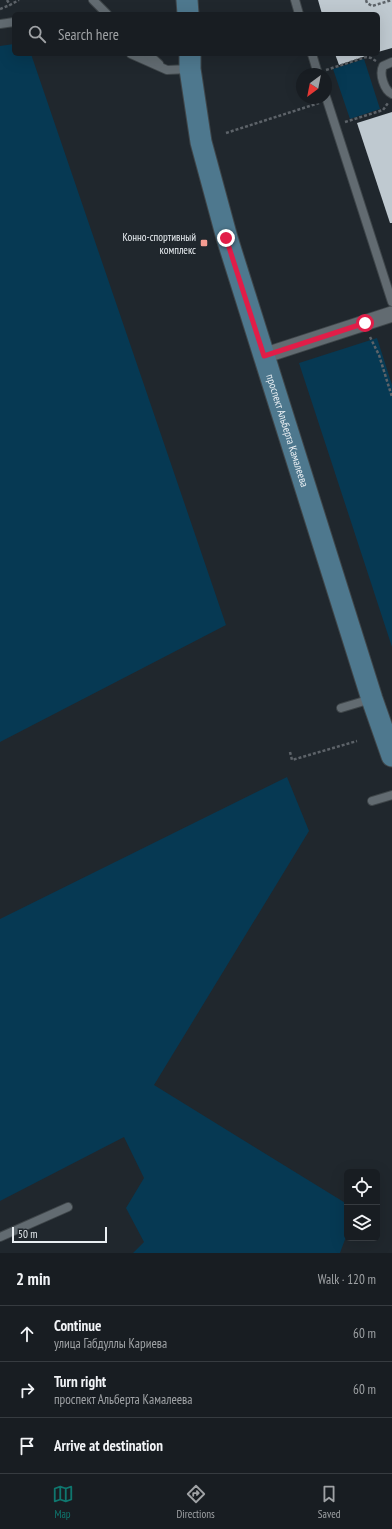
<!DOCTYPE html>
<meta charset="utf-8">
<style>
:root{--surface:#181d22;--page:#21262a;--text:#f1f3f6;--muted:#9fa2a5;--line:#363b40;--accent:#0f766e}
body{margin:0;font-family:"PT Sans Narrow",sans-serif;background:var(--page);color:var(--text)}
.controls{position:absolute;right:12px;bottom:12px;display:grid;overflow:hidden;border-radius:6px;box-shadow:0 4px 16px #0002}
.controls button{width:36px;height:36px;display:grid;place-items:center;padding:0;border:0;border-bottom:1px solid var(--line);background:var(--surface);color:var(--text);font:20px sans-serif}
.compass{position:absolute;left:296px;top:68px;width:36px;height:36px;border-radius:50%;background:var(--surface);box-shadow:0 4px 16px #0002;rotate:212deg}
.scale{position:absolute;left:12px;bottom:10px;width:95px;box-sizing:border-box;padding-left:4px;border:2px solid #eaeff3;border-top:0;font-size:11px;line-height:14px;white-space:nowrap;color:#eaeff3;-webkit-text-stroke:3px #20272d;paint-order:stroke}
.stop{position:absolute;width:12px;height:12px;margin:-9px;border:3px solid #e11d48;border-radius:50%;background:#fff}
.stop.end{background:#e11d48;border-color:#fff;box-shadow:0 1px 4px #0008}
.list{margin:0;padding:0;list-style:none}
h2{display:flex;justify-content:space-between;align-items:center;height:52px;margin:0;padding:0 16px;font-size:17px}
h2 small{font-size:13px;font-weight:400;color:var(--muted)}
.list li{display:grid;grid-template-columns:26px 1fr auto;gap:12px;align-items:center;box-sizing:border-box;height:56px;padding:0 16px;border-top:1px solid var(--line)}
.list b{display:block;font-size:15px;white-space:nowrap}
.list p{margin:0;font-size:13px;white-space:nowrap;color:var(--muted)}
.list em{font-size:13px;font-style:normal;color:var(--muted)}
.icon{flex:none;width:22px;height:22px;fill:none;stroke:currentColor;stroke-width:2;stroke-linecap:round;stroke-linejoin:round}
.map{position:relative;flex:none;width:392px;height:1253px;overflow:hidden}
.search{position:absolute;background:var(--surface);box-shadow:0 4px 16px #0002;left:12px;right:12px;top:12px;height:44px;display:flex;align-items:center;gap:10px;box-sizing:border-box;padding:0 14px;border-radius:6px;color:var(--muted);font-size:15px}
.sheet{height:220px;background:var(--surface)}
nav{display:flex;justify-content:space-around;align-items:center;box-sizing:border-box;height:56px;border-top:1px solid var(--line);background:var(--surface);font-size:11px;color:var(--muted)}
nav a{display:grid;justify-items:center;gap:2px}
nav .on{color:var(--accent)}
.map>svg:first-child{display:block}
.green{fill:#063953}
.building{fill:#bfc9d0}
.lines{fill:none;stroke-linecap:round;stroke-linejoin:round}
.service-casing{stroke:#3f464a;stroke-width:10}
.minor-casing{stroke:#3f464a;stroke-width:17}
.secondary-casing{stroke:#3f464a;stroke-width:23}
.path{stroke:#5d6369;stroke-width:2.5;stroke-dasharray:3 2;stroke-linecap:butt}
.service{stroke:#626b71;stroke-width:8}
.minor{stroke:#626b71;stroke-width:15}
.secondary{stroke:#4e788e;stroke-width:21}
.route{stroke:#e11d48;stroke-width:5}
.poi-dot{fill:#f59c91;stroke:#20272d;stroke-width:1.5}
.labels{text-anchor:middle;dominant-baseline:central;stroke-width:4;stroke-linejoin:round;paint-order:stroke}
.poi-label{font-size:11px;fill:#eaeff3;stroke:#20272d;text-anchor:end}
.street-label{font-size:11px;fill:#eaeff3;stroke:#20272d}
</style>
<div class="map">
<svg width="392" height="1253" viewBox="0 0 392 1253">
<rect width="100%" height="100%" fill="#20272d"/>
<!-- green -->
<g class="green">
<polygon points="14,44 14,54 31,54 226,625 0,742 0,46"/>
<polygon points="364,59 380,109 350,119 333,69"/>
<polygon points="377,338 392,385 392,647 299,363"/>
<polygon points="287,777 309,831 154,1085 347,1204 347,1234 340,1253 133,1253 144,1242 126,1208 144,1178 124,1137 0,1201 0,919"/>
</g>
<!-- building -->
<g class="building">
<polygon points="318,0 392,0 392,48 378,52 378,14 322,14"/>
<polygon points="335,54 366,54 366,56 339,65"/>
<polygon points="392,112 392,223 390,223 357,123"/>
</g>
<g class="lines">
<!-- service casing -->
<g class="service-casing">
<g id="service">
<polyline points="93,0 107,14"/>
<polyline points="295,0 299,14"/>
<polyline points="0,24 14,22"/>
<polyline points="131,54 167,70 190,69"/>
<polyline points="148,54 159,64"/>
<polyline points="312,54 318,74"/>
<path d="M 392,62 L 383,66 C 379,74 384,90 392,94"/>
<polyline points="326,97 392,302"/>
<polyline points="341,708 371,699"/>
<polyline points="372,801 392,795"/>
<polyline points="0,1237 68,1207"/>
</g>
</g>
<!-- minor casing -->
<g class="minor-casing">
<polyline id="minor" points="263,356 392,314"/>
</g>
<!-- secondary casing -->
<g class="secondary-casing">
<g id="secondary">
<polyline points="187,0 188,14"/>
<path id="s1" d="M 190,54 L 190,69 L 201,142 L 227,238 L 372,699 L 392,756"/>
</g>
</g>
<!-- path -->
<g class="path">
<polyline points="7,0 10,5"/>
<polyline points="366,0 367,3 372,6 392,0"/>
<polyline points="0,9 10,5 19,0"/>
<polyline points="326,70 366,57 371,58 376,61"/>
<polyline points="345,122 383,110 388,103"/>
<polyline points="226,133 319,103"/>
<polyline points="370,337 379,355 392,397"/>
<polyline points="290,752 292,760 357,741"/>
</g>
<!-- service -->
<use href="#service" class="service"/>
<!-- minor -->
<use href="#minor" class="minor"/>
<!-- secondary -->
<use href="#secondary" class="secondary"/>
</g>
<g class="lines">
<!-- route -->
<polyline class="route" points="226,238 264,356 365,323"/>
</g>
<!-- markers -->
<rect class="poi-dot" x="200" y="239" width="8" height="8" rx="2"/>
<g class="labels">
<!-- poi labels -->
<g class="poi-label">
<text x="196" y="237">Конно-спортивный<tspan x="196" dy="13">комплекс</tspan></text>
</g>
<!-- street labels -->
<g class="street-label">
<text stroke="none"><textPath href="#s1" startOffset="390">проспект Альберта Камалеева</textPath></text>
</g>
</g>
</svg>
<div class="controls">
<button><svg class="icon" aria-label="locate" viewBox="0 0 24 24"><circle cx="12" cy="12" r="6"/><path d="M12 2v4M12 18v4M2 12h4M18 12h4"/></svg></button>
<button><svg class="icon" aria-label="layers" viewBox="0 0 24 24"><path d="M12 4l9 5-9 5-9-5zM3 14l9 5 9-5"/></svg></button>
</div>
<svg class="compass" viewBox="-18 -18 36 36"><path d="M0-13l5 13h-10z" fill="#e53935"/><path d="M0 13l5-13h-10z" fill="#9fa2a5"/></svg>
<div class="scale">50 m</div>
<div class="stop" style="left:365px;top:323px"></div>
<div class="stop end" style="left:226px;top:238px"></div>
<div class="search"><svg class="icon" aria-label="search" viewBox="0 0 24 24"><circle cx="10" cy="10" r="6"/><path d="M15 15l6 6"/></svg>Search here</div>
</div>
<section class="sheet">
<h2>2 min<small>Walk · 120 m</small></h2>
<ul class="list">
<li><svg class="icon" aria-label="ahead" viewBox="0 0 24 24"><path d="M12 20V5M6 11l6-6 6 6"/></svg><div><b>Continue</b><p>улица Габдуллы Кариева</p></div><em>60 m</em></li>
<li><svg class="icon" aria-label="right" viewBox="0 0 24 24"><path d="M7 20v-9h11M14 6l5 5-5 5"/></svg><div><b>Turn right</b><p>проспект Альберта Камалеева</p></div><em>60 m</em></li>
<li><svg class="icon" aria-label="arrive" viewBox="0 0 24 24"><path d="M6 21V4h12l-3 4 3 4H6"/></svg><div><b>Arrive at destination</b></div></li>
</ul>
</section>
<nav>
<a class="on"><svg class="icon" aria-label="map" viewBox="0 0 24 24"><path d="M3 6l6-2 6 2 6-2v14l-6 2-6-2-6 2zM9 4v14M15 6v14"/></svg>Map</a>
<a><svg class="icon" aria-label="directions" viewBox="0 0 24 24"><path d="M12 3l9 9-9 9-9-9zM9 14v-3h6M13 9l2 2-2 2"/></svg>Directions</a>
<a><svg class="icon" aria-label="saved" viewBox="0 0 24 24"><path d="M7 4h10v16l-5-4-5 4z"/></svg>Saved</a>
</nav>
